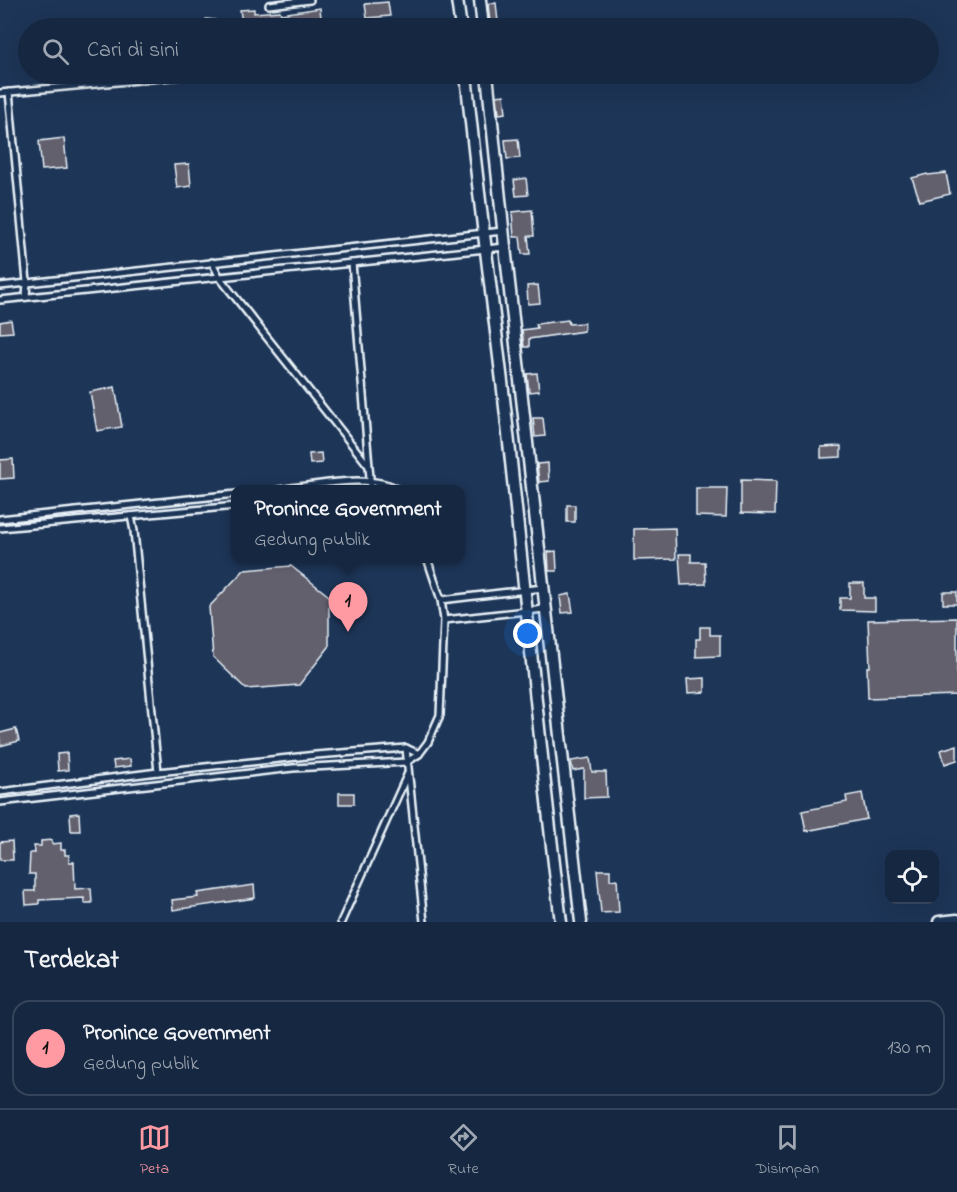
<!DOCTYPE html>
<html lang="id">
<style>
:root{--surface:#162841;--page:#23344c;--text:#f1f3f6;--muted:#9ea6b1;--line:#35445a;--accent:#ff9aa2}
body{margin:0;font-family:"Indie Flower",sans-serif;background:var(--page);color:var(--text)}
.controls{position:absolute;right:18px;bottom:18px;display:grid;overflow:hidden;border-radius:12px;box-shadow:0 6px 24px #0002}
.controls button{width:54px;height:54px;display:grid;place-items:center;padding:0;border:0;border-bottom:2px solid var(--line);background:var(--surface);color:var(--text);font:30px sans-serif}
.you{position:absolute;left:528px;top:634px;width:21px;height:21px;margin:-15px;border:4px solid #fff;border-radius:50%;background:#1a73e8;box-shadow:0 0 0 9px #1a73e833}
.badge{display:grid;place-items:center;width:39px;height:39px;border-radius:50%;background:var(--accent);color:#111;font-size:20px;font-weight:700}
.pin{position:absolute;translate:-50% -50px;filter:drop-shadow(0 2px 3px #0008)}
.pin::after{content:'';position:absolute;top:32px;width:21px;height:18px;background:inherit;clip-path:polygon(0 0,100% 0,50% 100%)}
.popup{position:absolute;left:231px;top:485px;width:234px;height:78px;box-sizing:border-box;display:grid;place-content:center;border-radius:12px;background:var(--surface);filter:drop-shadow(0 2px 4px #0005);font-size:20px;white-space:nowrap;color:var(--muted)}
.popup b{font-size:22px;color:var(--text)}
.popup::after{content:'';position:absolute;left:50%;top:100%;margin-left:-12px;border:12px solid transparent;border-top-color:var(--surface)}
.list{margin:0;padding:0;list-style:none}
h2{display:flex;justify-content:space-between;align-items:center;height:78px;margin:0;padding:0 24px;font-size:26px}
h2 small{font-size:20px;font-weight:400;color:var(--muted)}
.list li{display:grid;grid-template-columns:39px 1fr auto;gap:18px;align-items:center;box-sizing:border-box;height:96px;margin:0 12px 12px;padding:0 12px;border:2px solid var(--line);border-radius:18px}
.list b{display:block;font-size:22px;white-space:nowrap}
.list p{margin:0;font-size:20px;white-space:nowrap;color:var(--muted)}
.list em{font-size:20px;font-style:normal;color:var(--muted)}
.icon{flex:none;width:33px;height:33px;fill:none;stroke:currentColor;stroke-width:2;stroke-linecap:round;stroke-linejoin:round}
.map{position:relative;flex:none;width:957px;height:922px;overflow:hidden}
.search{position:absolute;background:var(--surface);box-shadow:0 6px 24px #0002;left:18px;right:18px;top:18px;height:66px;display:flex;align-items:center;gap:15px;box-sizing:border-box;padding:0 21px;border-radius:33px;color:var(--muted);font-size:22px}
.sheet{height:186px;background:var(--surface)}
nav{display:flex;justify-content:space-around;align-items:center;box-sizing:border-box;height:84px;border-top:2px solid var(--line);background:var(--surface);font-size:16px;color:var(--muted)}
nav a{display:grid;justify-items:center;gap:3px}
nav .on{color:var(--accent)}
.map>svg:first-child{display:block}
.building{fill:#63616e;stroke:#e8f1f8;stroke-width:1.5}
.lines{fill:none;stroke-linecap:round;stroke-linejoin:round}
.service-casing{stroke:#e8f1f8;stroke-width:10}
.minor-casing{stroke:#e8f1f8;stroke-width:15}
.service{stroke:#1d3557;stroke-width:5}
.minor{stroke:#1d3557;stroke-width:10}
</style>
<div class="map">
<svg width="957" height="922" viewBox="0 0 957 922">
<rect width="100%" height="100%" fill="#1d3557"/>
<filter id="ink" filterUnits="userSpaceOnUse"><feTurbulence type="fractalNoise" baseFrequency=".0167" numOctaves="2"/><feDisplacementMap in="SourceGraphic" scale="12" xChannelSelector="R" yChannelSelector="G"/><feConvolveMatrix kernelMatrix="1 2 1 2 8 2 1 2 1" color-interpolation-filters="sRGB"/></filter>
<g filter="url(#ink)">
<!-- building -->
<g class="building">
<polygon points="388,2 390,16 367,18 365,4"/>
<polygon points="496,3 498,22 490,22 488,4"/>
<polygon points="320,8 322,28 263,28 262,22 242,23 240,10 254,9 254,13 280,11 281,14"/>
<polygon points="206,19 215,20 214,28 205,28"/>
<polygon points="504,95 506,113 499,114 497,96"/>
<polygon points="64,138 67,168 42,170 39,141"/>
<polygon points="518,139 520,158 507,159 505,140"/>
<polygon points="189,164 191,186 177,188 174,165"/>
<polygon points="946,173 950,194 920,201 912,178 927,174 928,175"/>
<polygon points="526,178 528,195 516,196 514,180"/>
<polygon points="532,210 534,236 528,236 530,254 522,254 520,237 514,237 512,212"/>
<polygon points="538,285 540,303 528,304 527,286"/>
<polygon points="11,320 13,332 0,333 0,322"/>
<polygon points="568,320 569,324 584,323 584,331 529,339 529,347 524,347 522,330 537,328 536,324"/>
<polygon points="537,373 539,391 529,392 527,374"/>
<polygon points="115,387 122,427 97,431 90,392"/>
<polygon points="533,418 543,418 545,436 535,437"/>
<polygon points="841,446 841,457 821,458 821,447"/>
<polygon points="321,453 322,463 310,464 309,454"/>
<polygon points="13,459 14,478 0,479 0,460"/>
<polygon points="548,463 549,481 539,482 537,464"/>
<polygon points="741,480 776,481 775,514 741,513"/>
<polygon points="696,488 727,488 726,517 696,516"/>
<rect x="567" y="505" width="8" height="17"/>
<polygon points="675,528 676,559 634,560 634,529"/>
<polygon points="556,551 557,571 549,571 548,552"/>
<polygon points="679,554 691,554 691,562 705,562 706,584 681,585"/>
<polygon points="291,566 329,596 329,647 299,685 246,689 213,657 209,607 244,570"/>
<polygon points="850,583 864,583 864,598 875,598 875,611 840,610 840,598 850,598"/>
<rect x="943" y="592" width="14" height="12"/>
<polygon points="570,594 573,612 562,613 560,596"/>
<polygon points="957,618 957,695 868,698 867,667 870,667 868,620"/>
<polygon points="700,627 710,627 710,635 720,635 720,656 696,657 696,639 700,639"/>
<polygon points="705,678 705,692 688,693 687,679"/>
<polygon points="16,729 19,741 0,746 0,733"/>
<polygon points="957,745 957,760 945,764 941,750"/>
<polygon points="67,753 68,770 58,771 57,754"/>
<polygon points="590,758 592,772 606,772 607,797 584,798 584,769 573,771 571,761"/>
<polygon points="130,759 131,766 114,768 113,761"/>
<rect x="339" y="793" width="15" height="11"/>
<polygon points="862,793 867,819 806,831 802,811 847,802 846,796"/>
<polygon points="79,813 80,831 71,831 70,814"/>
<polygon points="52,840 52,844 61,843 61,850 65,850 65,855 69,855 69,862 74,862 75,889 91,888 92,903 84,903 84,898 39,900 39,904 26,905 25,891 35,891 35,874 29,874 30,853 35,853 34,846 41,846 41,841"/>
<polygon points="12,841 13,860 0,860 0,842"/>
<polygon points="597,870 610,870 610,880 617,879 619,912 601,913"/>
<polygon points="254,885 255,898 173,910 172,900 198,897 197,893"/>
</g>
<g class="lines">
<!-- service casing -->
<g class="service-casing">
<g id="service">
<polyline points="269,5 310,0"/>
<polyline points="9,92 27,282 26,297"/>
<polyline points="0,93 203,74"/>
<polyline points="212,262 220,278 368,465"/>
<polyline points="352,263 371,490"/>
<polyline points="0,286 503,231"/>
<polyline points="0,300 505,247"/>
<path d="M 278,490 C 308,486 374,472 398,490"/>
<polyline points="377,490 388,485"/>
<polyline points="131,516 134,531 158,772"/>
<polyline points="0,519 236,494"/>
<polyline points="0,528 236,506"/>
<polyline points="441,600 543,588"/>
<polyline points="444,620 545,609"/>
<polyline points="406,748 424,922"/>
<polyline points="0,792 158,772 316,755 406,748 419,754"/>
<polyline points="0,802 293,768 407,762 419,754 428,742 440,715 444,620 441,600 427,558"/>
<polyline points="341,922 408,773"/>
</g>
</g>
<!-- minor casing -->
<g class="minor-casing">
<g id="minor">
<polyline points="457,0 461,28"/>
<polyline points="480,0 483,28"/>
<path d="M 466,74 C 477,188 493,302 506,416 C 525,585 540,754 561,922"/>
<polyline points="487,74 505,247 581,922"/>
<polyline points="939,922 957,920"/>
</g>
</g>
<!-- service -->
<use href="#service" class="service"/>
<!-- minor -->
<use href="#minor" class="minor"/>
</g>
</g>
</svg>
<div class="controls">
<button><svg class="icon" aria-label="locate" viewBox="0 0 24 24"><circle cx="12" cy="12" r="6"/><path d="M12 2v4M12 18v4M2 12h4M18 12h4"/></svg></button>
</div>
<div class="you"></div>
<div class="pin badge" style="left:348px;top:632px">1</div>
<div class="popup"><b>Pronince Government</b>Gedung publik</div>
<div class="search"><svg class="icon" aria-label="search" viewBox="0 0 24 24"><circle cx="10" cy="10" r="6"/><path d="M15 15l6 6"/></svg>Cari di sini</div>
</div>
<section class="sheet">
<h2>Terdekat<small></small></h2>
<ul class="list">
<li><span class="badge">1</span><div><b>Pronince Government</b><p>Gedung publik</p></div><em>130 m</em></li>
</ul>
</section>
<nav>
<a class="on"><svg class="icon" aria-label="map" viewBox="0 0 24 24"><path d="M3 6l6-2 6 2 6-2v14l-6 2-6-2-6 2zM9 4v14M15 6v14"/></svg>Peta</a>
<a><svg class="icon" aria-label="directions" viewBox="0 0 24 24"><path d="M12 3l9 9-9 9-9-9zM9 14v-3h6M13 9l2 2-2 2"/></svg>Rute</a>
<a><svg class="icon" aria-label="saved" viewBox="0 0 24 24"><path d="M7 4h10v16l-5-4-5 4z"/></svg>Disimpan</a>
</nav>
